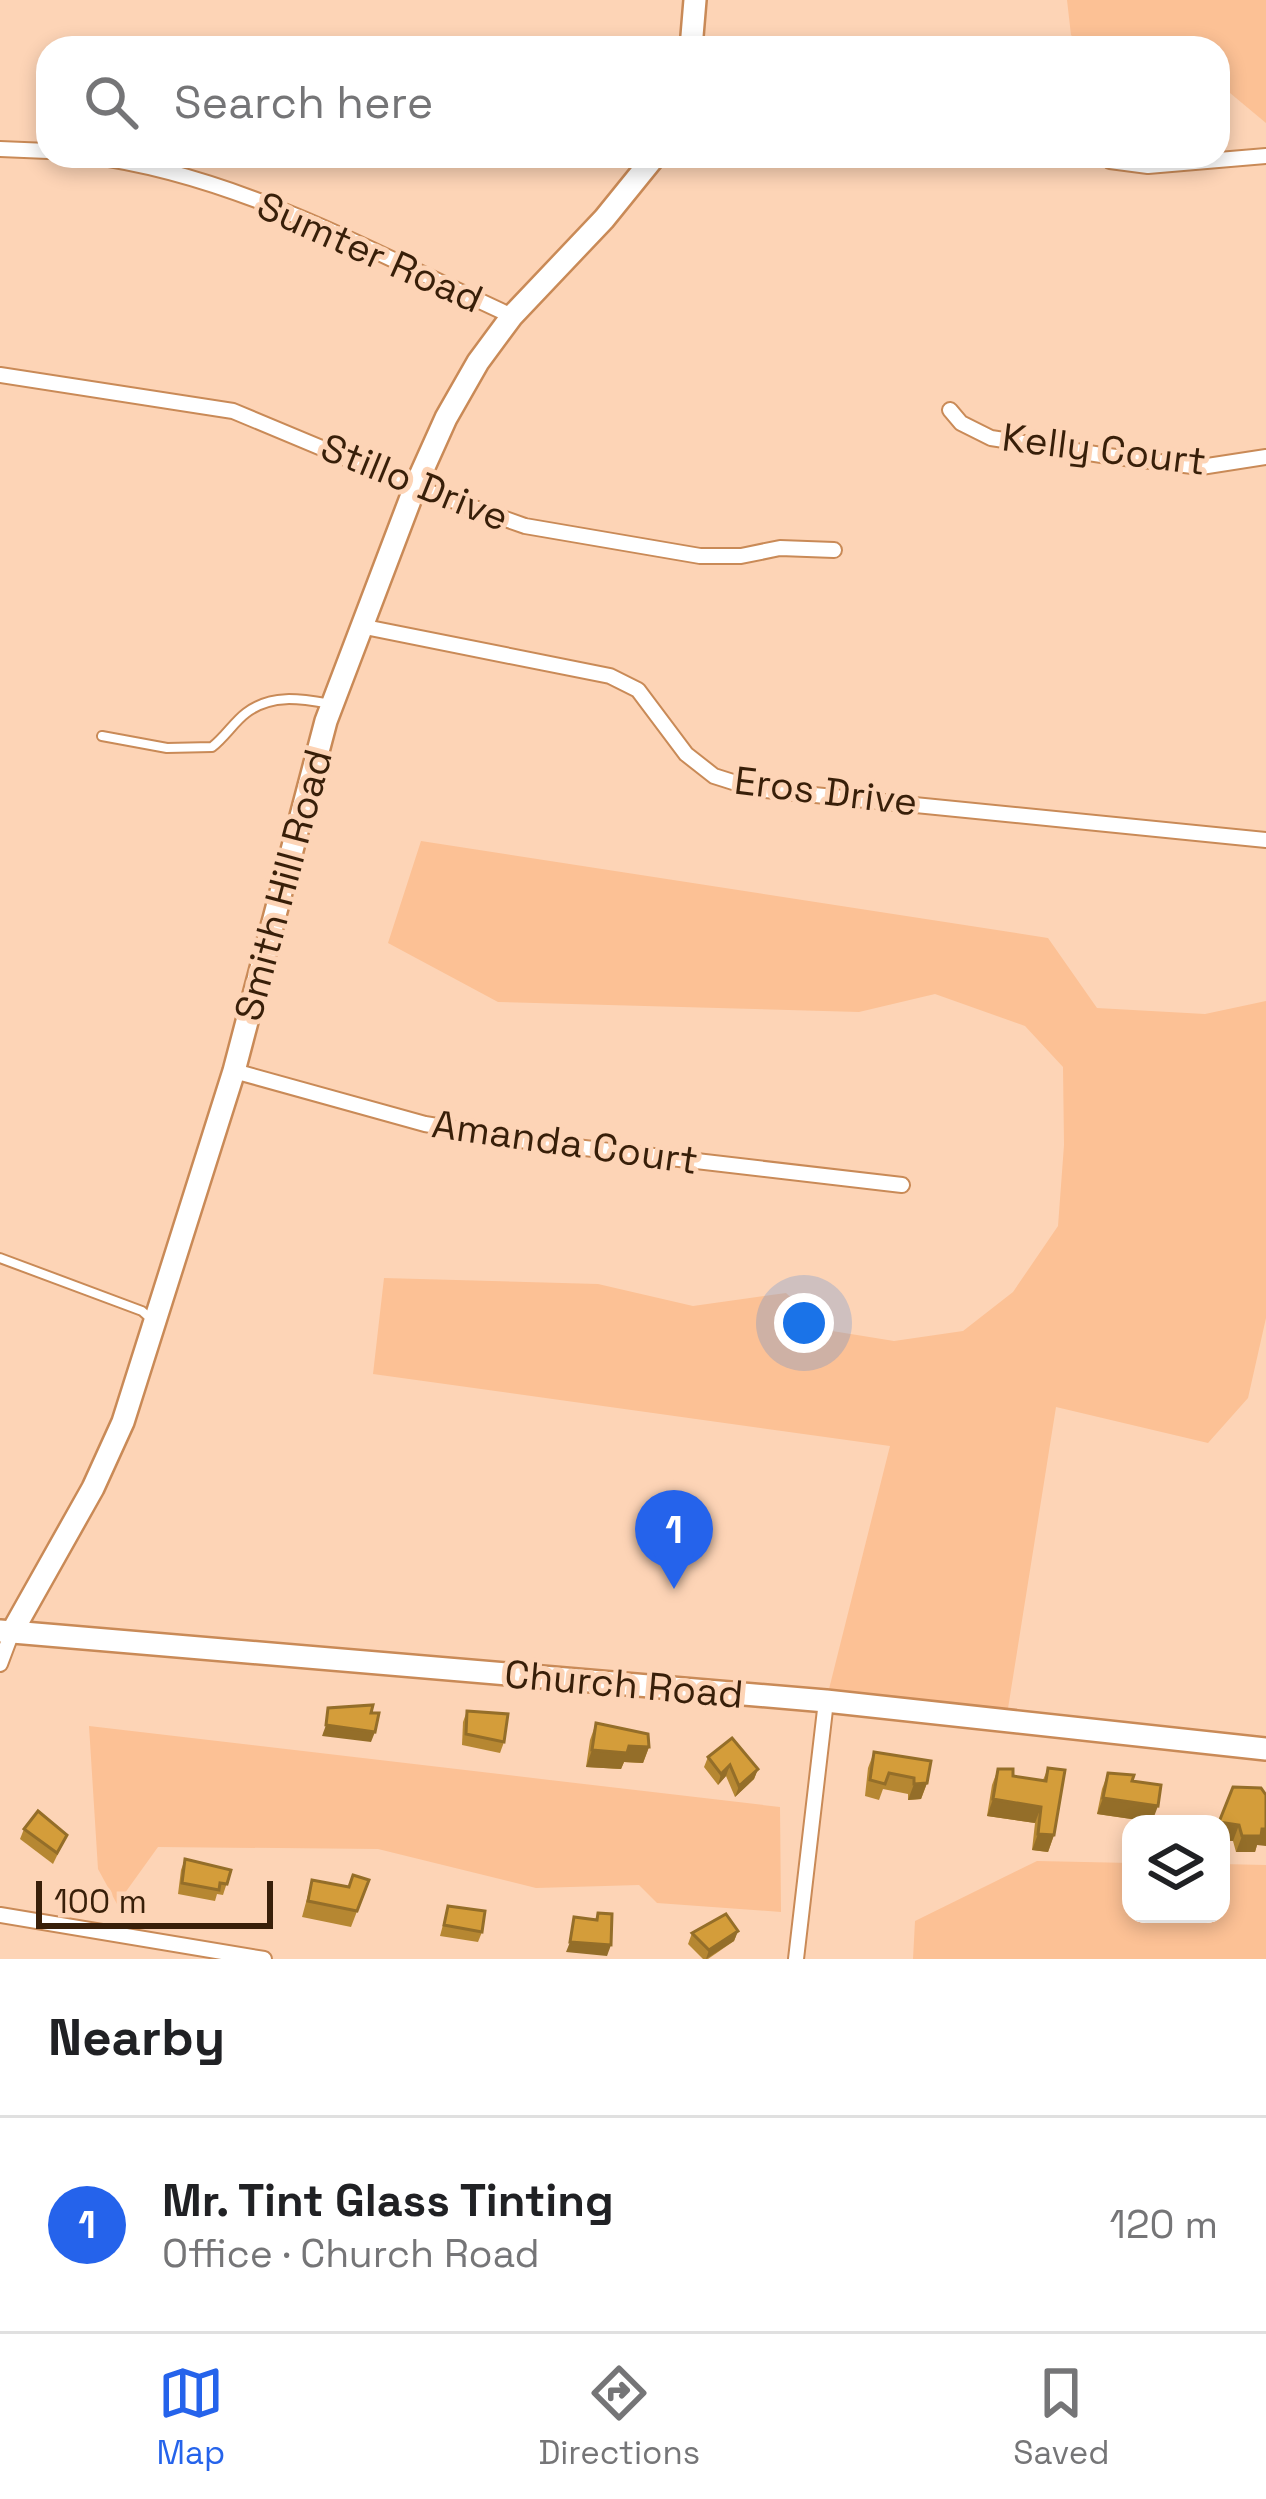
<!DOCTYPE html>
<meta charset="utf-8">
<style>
:root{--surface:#fff;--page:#f6f6f6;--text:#202124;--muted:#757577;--line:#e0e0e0;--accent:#2563eb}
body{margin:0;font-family:"Space Grotesk",sans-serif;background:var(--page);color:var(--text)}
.controls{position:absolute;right:36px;bottom:36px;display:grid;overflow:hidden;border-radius:24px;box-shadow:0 6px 18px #0003}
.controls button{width:108px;height:108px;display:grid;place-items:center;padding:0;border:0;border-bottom:3px solid var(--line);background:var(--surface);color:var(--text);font:60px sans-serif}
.scale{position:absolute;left:36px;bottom:30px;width:237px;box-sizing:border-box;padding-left:12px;border:6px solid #381f09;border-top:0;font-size:33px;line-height:42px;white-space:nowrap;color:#381f09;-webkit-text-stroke:9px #fdd4b6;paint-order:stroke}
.you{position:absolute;left:804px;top:1323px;width:42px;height:42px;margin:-30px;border:9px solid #fff;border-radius:50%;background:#1a73e8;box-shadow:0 0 0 18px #1a73e833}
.badge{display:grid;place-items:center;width:78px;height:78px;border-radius:50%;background:var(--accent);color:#fff;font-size:39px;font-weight:700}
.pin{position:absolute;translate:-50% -99px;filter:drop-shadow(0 3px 6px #0008)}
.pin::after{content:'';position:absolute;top:63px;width:42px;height:36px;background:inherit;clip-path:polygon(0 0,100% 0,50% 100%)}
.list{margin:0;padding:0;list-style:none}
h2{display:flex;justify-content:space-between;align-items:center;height:156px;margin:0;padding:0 48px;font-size:51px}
h2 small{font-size:39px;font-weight:400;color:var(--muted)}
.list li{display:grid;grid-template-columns:78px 1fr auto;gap:36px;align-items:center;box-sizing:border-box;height:216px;padding:0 48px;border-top:3px solid var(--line)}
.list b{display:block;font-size:45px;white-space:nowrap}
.list p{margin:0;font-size:39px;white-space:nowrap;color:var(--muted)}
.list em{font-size:39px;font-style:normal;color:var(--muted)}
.icon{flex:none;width:66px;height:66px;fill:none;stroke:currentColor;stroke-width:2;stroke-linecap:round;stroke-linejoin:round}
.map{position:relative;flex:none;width:1266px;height:1959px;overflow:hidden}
.search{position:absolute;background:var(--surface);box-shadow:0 6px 18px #0003;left:36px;right:36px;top:36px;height:132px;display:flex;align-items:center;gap:30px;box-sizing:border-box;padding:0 42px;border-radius:36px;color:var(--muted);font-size:45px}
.sheet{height:372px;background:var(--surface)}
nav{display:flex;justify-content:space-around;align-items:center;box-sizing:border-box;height:168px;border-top:3px solid var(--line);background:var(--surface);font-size:33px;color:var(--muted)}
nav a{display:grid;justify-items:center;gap:6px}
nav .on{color:var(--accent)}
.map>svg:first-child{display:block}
.green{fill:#fcc195}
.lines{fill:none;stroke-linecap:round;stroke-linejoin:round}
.lane-casing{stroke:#c98a57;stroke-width:12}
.street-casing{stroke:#c98a57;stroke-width:18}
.secondary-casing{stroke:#c98a57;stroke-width:26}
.lane{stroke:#fff;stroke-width:8}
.street{stroke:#fff;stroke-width:14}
.secondary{stroke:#fff;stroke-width:21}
.wall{fill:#b68732}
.shaded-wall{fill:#946e29}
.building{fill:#d49d3a;stroke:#946e29;stroke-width:3}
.labels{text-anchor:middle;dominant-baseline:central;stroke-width:10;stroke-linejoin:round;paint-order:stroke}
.street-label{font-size:39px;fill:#381f09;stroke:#fdd4b6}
</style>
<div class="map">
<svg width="1266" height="1959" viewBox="0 0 1266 1959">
<rect width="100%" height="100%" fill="#fdd4b6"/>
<!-- green -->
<g class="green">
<polygon points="1067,0 1266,0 1266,123 1218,83 1218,48 1083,48 1071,35"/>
<polygon points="421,841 1048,938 1097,1008 1205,1014 1266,1001 1266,1318 1248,1398 1208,1443 1056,1407 1006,1721 826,1701 890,1446 373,1374 384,1278 598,1284 693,1306 786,1293 826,1330 894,1341 963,1331 1013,1292 1058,1226 1064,1145 1063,1067 1025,1026 935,994 859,1012 498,1002 388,943"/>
<polygon points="89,1726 780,1807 781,1912 657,1903 639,1885 536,1888 378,1849 158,1847 117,1904 98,1869"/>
<polygon points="1037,1861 1131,1863 1131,1914 1221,1914 1221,1864 1266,1865 1266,1959 913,1959 915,1921"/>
</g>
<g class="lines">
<!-- lane casing -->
<g class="lane-casing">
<g id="lane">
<path d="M 102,736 L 167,748 L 212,747 C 225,737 234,722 246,713 C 272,693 302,699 331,704"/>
<polyline points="0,1258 142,1311 150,1318"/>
</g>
</g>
<!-- street casing -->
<g class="street-casing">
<g id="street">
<polyline points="0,149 48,151"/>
<path d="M 88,156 C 239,175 376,254 512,316"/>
<polyline points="1110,161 1148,166 1266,156"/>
<polyline points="0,375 233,411 415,487 525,526 700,556 741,556 780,548 834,550"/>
<polyline points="950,410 961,423 991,438 1108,456 1201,467 1266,457"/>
<polyline points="360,626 610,676 638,690 686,754 714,776 755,789 1266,840"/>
<polyline points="234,1071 425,1124 533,1142 902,1185"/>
<polyline points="0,1664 12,1632"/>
<polyline points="0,1915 264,1959"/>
<polyline points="796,1959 826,1701"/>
</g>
</g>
<!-- secondary casing -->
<g class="secondary-casing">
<g id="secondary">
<polyline points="691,48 695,0"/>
<polyline points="0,1631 826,1701 1266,1749"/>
<polyline points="12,1632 93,1488 123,1422 234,1071 326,721 415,487 446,418 478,362 512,316 604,219 655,156"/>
</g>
</g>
<!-- lane -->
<use href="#lane" class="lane"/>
<!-- street -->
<use href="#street" class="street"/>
<!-- secondary -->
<use href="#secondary" class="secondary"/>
</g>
<!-- wall -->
<g class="wall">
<polygon points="467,1711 504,1742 500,1753 462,1745 463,1722"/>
<polygon points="596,1723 649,1747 643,1763 624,1762 621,1769 586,1767 590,1740"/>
<polygon points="874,1752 927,1783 921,1799 908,1800 908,1794 883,1789 879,1800 865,1796 868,1768"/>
<polygon points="708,1757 758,1769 754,1779 735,1797 726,1776 718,1785 704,1767"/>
<polygon points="1048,1768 1054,1835 1048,1852 1032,1850 1035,1823 987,1816 992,1785 998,1769 1013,1776 1043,1780"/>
<polygon points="1108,1773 1132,1781 1152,1822 1097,1814 1102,1789"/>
<polygon points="1233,1787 1257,1845 1255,1852 1236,1852 1233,1841 1221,1840 1221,1824"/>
<polygon points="24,1829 67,1835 53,1864 20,1839"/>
<polygon points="185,1859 231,1870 223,1895 217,1894 215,1901 178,1894 181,1870"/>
<polygon points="312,1880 349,1887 369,1880 351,1927 302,1917"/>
<polygon points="448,1906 482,1932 478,1942 440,1936"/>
<polygon points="738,1931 734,1941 708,1959 703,1959 688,1944 692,1933"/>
</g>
<!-- shaded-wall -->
<g class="shaded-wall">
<polygon points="326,1725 375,1732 371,1742 322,1736"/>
<polygon points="629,1746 649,1747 643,1763 624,1762 621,1769 586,1767 592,1750"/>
<polygon points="730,1765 726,1776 718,1785 721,1774"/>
<polygon points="758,1769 754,1779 735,1797 739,1786"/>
<polygon points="927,1783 921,1799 908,1800 914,1784"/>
<polygon points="1103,1798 1158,1806 1152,1822 1097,1814"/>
<polygon points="993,1799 1041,1807 1035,1823 987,1816"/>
<polygon points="1219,1822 1239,1825 1233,1841 1221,1840 1221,1824 1218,1824"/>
<polygon points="1262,1829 1266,1829 1266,1846 1257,1845 1255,1852 1236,1852 1242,1836"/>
<polygon points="1038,1834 1054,1835 1048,1852 1032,1850"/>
<polygon points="738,1931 734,1941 706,1959 709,1950"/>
<polygon points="570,1942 611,1945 607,1956 566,1952"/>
</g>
<!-- building -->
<g class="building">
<polygon points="373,1705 371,1713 379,1713 375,1732 326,1725 328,1708"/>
<polygon points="467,1711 508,1714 504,1742 466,1734"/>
<polygon points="596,1723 648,1734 649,1747 629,1746 627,1753 592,1750"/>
<polygon points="732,1738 758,1769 739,1786 730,1765 721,1774 708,1757"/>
<polygon points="874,1752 931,1761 927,1783 914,1784 914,1778 889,1773 885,1784 870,1780"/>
<polygon points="1048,1768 1065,1770 1054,1835 1038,1834 1041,1807 993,1799 998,1769 1013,1769 1013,1776 1046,1781"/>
<polygon points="1108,1773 1134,1775 1132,1781 1161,1785 1158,1806 1103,1798"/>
<polygon points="1233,1787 1261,1788 1266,1795 1266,1829 1262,1829 1261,1836 1242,1836 1239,1825 1219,1822"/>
<polygon points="38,1811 67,1835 57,1853 24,1829"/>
<polygon points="185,1859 231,1870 227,1884 220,1883 219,1890 182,1883"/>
<polygon points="353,1875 369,1880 357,1911 308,1901 312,1880 349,1887"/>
<polygon points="448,1906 485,1911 482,1932 444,1925"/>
<polygon points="598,1913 612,1914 611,1945 570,1942 574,1917 597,1920"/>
<polygon points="726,1914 738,1931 709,1950 692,1933"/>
</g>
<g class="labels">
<!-- street labels -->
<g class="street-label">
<text transform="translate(370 252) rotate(24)">Sumter Road</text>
<text transform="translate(1104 449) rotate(7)">Kelly Court</text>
<text transform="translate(415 482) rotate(22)">Stillo Drive</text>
<text transform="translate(826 791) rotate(7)">Eros Drive</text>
<text transform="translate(283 885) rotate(-75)">Smith Hill Road</text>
<text transform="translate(565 1142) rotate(8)">Amanda Court</text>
<text transform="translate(624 1684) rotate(5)">Church Road</text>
</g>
</g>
</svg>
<div class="controls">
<button><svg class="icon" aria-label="layers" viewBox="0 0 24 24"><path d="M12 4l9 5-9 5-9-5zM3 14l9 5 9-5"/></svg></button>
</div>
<div class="scale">100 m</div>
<div class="you"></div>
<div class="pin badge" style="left:674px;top:1589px">1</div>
<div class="search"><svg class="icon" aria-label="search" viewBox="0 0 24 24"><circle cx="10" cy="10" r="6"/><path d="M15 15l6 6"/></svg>Search here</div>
</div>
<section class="sheet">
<h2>Nearby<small></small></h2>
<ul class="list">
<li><span class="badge">1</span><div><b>Mr. Tint Glass Tinting</b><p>Office · Church Road</p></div><em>120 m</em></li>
</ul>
</section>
<nav>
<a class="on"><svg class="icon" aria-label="map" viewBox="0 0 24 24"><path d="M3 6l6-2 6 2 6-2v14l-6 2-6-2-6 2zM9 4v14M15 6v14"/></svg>Map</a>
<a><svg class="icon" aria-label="directions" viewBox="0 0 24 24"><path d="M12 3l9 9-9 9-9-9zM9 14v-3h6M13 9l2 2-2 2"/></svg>Directions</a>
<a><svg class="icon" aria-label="saved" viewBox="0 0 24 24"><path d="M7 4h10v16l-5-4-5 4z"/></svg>Saved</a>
</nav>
